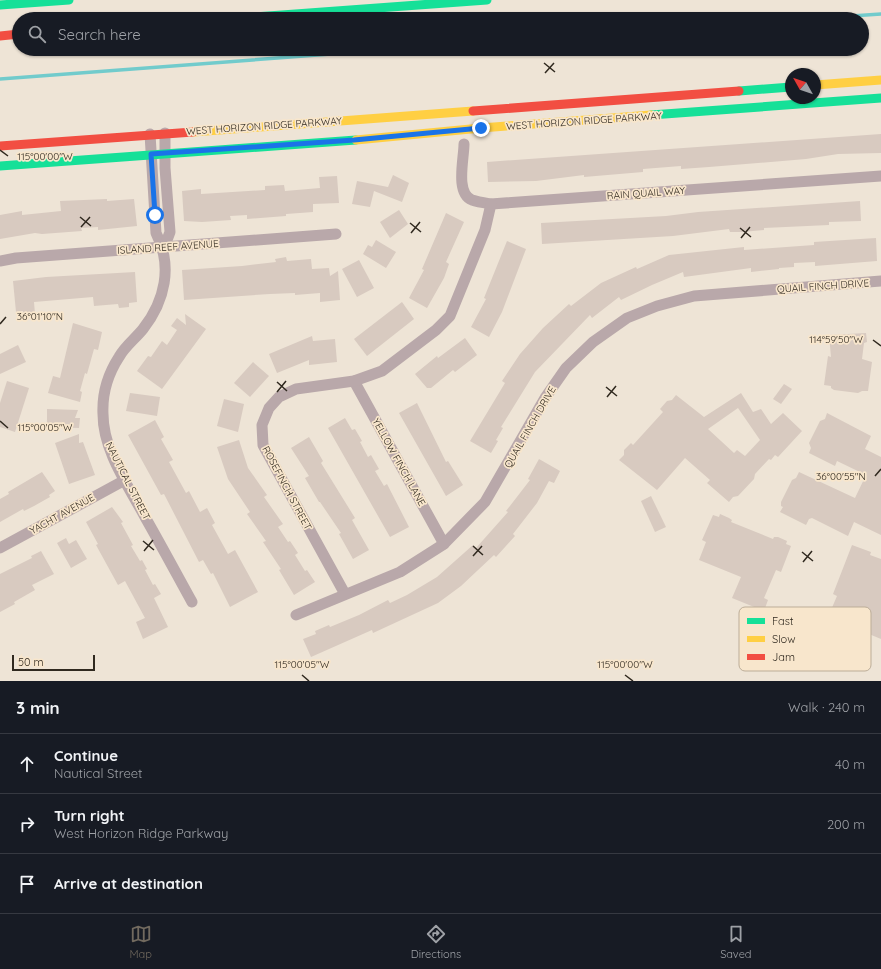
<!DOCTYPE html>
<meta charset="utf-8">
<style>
:root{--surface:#171b24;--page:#242831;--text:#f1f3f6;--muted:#9ea1a6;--line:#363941;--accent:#726a5f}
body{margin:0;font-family:Quicksand,sans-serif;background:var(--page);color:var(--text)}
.compass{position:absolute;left:785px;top:68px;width:36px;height:36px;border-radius:50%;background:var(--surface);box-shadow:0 1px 3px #0004;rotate:310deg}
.scale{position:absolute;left:12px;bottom:10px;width:83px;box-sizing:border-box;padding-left:4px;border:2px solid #30291f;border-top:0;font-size:11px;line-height:14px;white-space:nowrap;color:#30291f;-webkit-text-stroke:3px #f8e6cc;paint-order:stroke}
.stop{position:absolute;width:12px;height:12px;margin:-9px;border:3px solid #1a73e8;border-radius:50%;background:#fff}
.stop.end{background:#1a73e8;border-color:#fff;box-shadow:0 1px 4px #0008}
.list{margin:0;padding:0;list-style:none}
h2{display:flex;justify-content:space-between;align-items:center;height:52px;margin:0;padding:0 16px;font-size:17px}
h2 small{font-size:13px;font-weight:400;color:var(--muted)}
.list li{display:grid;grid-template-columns:26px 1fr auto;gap:12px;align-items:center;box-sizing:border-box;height:60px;padding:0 16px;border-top:1px solid var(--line)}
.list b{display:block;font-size:15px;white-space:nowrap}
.list p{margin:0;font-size:13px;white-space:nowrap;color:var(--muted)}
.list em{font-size:13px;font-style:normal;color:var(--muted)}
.icon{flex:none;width:22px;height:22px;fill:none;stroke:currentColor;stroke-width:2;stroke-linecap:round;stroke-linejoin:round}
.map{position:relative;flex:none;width:881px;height:681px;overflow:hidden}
.search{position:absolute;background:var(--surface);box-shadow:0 1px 3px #0004;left:12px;right:12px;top:12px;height:44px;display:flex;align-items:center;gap:10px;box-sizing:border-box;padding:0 14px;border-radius:22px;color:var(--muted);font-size:15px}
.sheet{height:232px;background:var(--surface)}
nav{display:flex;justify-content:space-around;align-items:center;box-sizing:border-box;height:56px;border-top:1px solid var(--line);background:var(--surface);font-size:11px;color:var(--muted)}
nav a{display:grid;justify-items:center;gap:2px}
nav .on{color:var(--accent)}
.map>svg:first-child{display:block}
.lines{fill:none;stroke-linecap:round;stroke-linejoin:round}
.stream{stroke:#71cbcc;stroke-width:3.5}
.building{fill:#d8cac0;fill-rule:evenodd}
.street{stroke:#b9a8aa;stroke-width:11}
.fast{stroke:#16e098;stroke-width:9}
.slow{stroke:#ffcf43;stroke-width:9}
.jam{stroke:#f24e42;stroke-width:9}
.route{stroke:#1a73e8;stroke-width:5}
.ticks{fill:none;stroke:#30291f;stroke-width:1.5}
.labels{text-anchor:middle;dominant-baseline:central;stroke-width:3.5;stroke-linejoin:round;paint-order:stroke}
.street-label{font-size:10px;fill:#30291f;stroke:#f8e6cc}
.key{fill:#f8e6cc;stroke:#bcad98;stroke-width:1}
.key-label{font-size:11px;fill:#30291f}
.ticks-label{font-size:10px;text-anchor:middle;fill:#30291f;stroke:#f8e6cc;stroke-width:3.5;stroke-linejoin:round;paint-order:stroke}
</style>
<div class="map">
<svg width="881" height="681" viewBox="0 0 881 681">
<rect width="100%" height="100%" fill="#eee4d6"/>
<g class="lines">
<!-- stream -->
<g class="stream">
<polyline points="807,19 881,14"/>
<polyline points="0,79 398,49"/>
</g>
</g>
<!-- building -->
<g class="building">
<polygon points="881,134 881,153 838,154 806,159 709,167 681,169 681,166 643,169 643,172 584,177 584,175 536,181 488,182 487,162"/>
<polygon points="393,175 409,183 402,202 374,191 370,207 352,204 357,181 388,187"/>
<polygon points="337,176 339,203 313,204 313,212 286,214 286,216 247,219 247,215 230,216 231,220 202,222 184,221 182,191 201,189 201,194 265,190 265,186 284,185 285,191 320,188 319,177"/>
<polygon points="107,199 107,201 134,199 137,226 98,230 98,227 81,228 82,231 42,234 35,233 0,239 0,215 22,211 22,215 61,211 60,201"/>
<polygon points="860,201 861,221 829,222 829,225 764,228 764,230 742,232 730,232 729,229 673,236 542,244 541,223 666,216 698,212"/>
<polygon points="399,210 408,224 390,238 380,222"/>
<polygon points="446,213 464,222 446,262 449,264 444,278 427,308 409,298 424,270 422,269"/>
<polygon points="876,238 877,261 815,266 815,262 794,263 794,267 779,268 779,269 751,272 751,268 684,277 683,272 652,285 621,300 619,297 592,318 590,315 535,372 501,427 503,428 496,440 498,441 491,453 470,441 505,383 502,381 520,354 543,328 569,304 571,306 601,283 636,267 637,269 669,255 744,247 744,250 814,245 814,242"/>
<polygon points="376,240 396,252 386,268 363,254 368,245 372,247"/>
<polygon points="507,241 526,249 502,312 489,337 471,327 486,299 484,298"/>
<polygon points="286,257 287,261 311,259 312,269 329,268 330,276 338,271 340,300 320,302 320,293 295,295 295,293 270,294 184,300 182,270 242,266 276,262 275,259"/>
<polygon points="359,260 374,288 357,297 342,269"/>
<polygon points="135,272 137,302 129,303 129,307 119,308 118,304 94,306 93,297 34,302 35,314 23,315 23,311 16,312 13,281 46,277"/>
<polygon points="402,302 414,319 367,356 354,339"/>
<polygon points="185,314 206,329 162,389 137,371 148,356 151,357 162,341 167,345 177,330 171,326 177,318 186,325"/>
<polygon points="73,323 102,332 98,350 94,349 87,374 85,373 80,391 82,392 80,402 48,393 53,376 60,378"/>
<polygon points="866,333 867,342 864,343 862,359 872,362 868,391 862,391 858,393 834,390 831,388 831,386 824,385 828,356 831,357 829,335"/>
<polygon points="312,336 313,341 335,339 337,362 309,365 309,360 277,373 269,354"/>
<polygon points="465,338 477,355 455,372 453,370 431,388 427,388 415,374 437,356 438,358"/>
<polygon points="18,345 26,362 0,374 0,354"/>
<polygon points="253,362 269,376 250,397 234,383"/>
<polygon points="7,381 29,388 15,432 0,427 0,403"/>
<polygon points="784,384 792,389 781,404 773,399"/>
<polygon points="130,393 160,397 157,416 126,411"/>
<path d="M 741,393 L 753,412 L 761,409 L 771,424 L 783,413 L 802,431 L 778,457 L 775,455 L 771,460 L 769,459 L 755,474 L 754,479 L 738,496 L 733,497 L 729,502 L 707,483 L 710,480 L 685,458 L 657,490 L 619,460 L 624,455 L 624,450 L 631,443 L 633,445 L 663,412 L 660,409 L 667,401 L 672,400 L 676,395 L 704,417 ZM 738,408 L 760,440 L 745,456 L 737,450 L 734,453 L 708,429 Z"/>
<polygon points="224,399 244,404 238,432 217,426"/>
<polygon points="417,403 446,462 448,461 463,485 446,496 399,413"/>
<polygon points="47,409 78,410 75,418 80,418 79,428 47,427"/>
<polygon points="827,413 871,436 865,449 881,457 881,535 854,522 848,536 812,518 809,519 806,525 780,512 783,507 781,506 781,502 792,480 796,478 799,472 855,498 866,475 837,461 835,466 809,453 811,448 809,443 820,421 825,419"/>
<polygon points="345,418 352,430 355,429 362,441 360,442 368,457 371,455 379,469 375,471 384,486 387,484 409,527 390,537 328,428"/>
<polygon points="155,420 164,437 161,439 173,460 169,462 186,493 189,491 200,512 207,508 215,523 212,525 228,554 235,550 258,592 230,607 213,573 211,574 203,560 199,562 164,494 161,495 128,435"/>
<polygon points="79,434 79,443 83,442 95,475 69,484 55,443"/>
<polygon points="309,437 323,461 321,463 355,518 352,520 369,550 353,559 339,534 341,533 320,502 319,502 305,478 309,476 291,448"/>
<polygon points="239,440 248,468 267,495 264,497 283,524 278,527 288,542 290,541 298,553 295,555 305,571 307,570 315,582 294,595 279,570 281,569 263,542 266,541 247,514 250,512 228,479 217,447"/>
<polygon points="539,459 560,471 554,483 549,481 537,503 513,534 515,536 496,557 494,555 461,586 438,603 373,633 372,630 311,657 303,639 316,634 315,631 329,625 330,627 359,615 388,600 390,603 407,595 437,577 473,545 476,548 508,512 506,511 530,480 528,479"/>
<polygon points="42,472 55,491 49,495 50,497 34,506 24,511 23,509 0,522 0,499 9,494 8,492"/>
<polygon points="651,496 666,527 655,532 641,501"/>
<polygon points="112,507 123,522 121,523 133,545 131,546 140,561 142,560 147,569 145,570 153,585 155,584 161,594 154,598 168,627 143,639 136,622 145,618 125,581 118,585 96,545 98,544 86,522"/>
<polygon points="720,514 729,518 732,520 731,522 773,539 774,537 778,537 787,541 786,544 791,546 781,572 776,570 764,598 768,600 764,611 732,598 741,577 699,560 706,542 702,540 713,515 719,517"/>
<polygon points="66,538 69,544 76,540 87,559 71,568 57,543"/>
<polygon points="852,545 871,552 870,555 881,559 881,639 828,617 837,596 833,594"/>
<polygon points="41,551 54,574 32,585 35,590 14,602 15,604 0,612 0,574 32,558 31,556"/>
</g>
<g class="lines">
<!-- street -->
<g class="street">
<path d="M 150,134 L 156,233 C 173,266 165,301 143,329 C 135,339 125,346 119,357 C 108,374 102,393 103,414 C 103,451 128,485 145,517 C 161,545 176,573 192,602"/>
<path d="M 464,144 C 464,159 455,193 472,200 C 478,202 485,203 491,204 L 881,176"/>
<polyline points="164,248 170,232 165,168 165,133"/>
<polyline points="0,261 16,258 336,234"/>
<polyline points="354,381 444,544"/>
<polyline points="0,548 125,480"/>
<polyline points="345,594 263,445 262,425 269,408 279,397 296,389 354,381 382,371 436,330 450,316 485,230 491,204"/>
<polyline points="296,615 400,572 444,544 485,502 545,398 566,368 593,342 627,318 657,306 694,296 881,281"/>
</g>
<!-- fast -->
<g class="fast">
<polyline points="0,5 69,0"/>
<polyline points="225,19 487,0"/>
<polyline points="739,91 791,87"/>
<polyline points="651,115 881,98"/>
<polyline points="0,166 356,140"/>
</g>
<!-- slow -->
<g class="slow">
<polyline points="815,85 881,80"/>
<polyline points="193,132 473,111"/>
<polyline points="356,140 481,128 651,115"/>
</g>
<!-- jam -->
<g class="jam">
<polyline points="0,36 19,34"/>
<polyline points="473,111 739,91"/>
<polyline points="0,146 193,132"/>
</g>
</g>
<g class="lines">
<!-- route -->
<polyline class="route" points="155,215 151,154 354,140 481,128"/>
</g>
<!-- ticks -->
<path class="ticks" d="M 544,63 L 555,72M 545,73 L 554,63M 0,150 L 8,156M 80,217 L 91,226M 410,223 L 421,232M 81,227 L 90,217M 740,228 L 751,237M 411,233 L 420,222M 741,238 L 750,227M 0,324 L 6,317M 873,340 L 881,346M 277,382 L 287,391M 606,387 L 617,396M 277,392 L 286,381M 607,397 L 616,386M 0,421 L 8,428M 875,476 L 881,469M 143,541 L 154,550M 473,546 L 483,555M 144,551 L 153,540M 802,552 L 813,561M 473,556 L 482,546M 803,562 L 812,551M 302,675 L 309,681M 625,675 L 633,681"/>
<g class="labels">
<!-- street labels -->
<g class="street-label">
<text transform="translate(584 121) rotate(-4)">WEST HORIZON RIDGE PARKWAY</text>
<text transform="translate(264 126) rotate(-4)">WEST HORIZON RIDGE PARKWAY</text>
<text transform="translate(646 193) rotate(-4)">RAIN QUAIL WAY</text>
<text transform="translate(168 247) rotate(-4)">ISLAND REEF AVENUE</text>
<text transform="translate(823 286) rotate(-4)">QUAIL FINCH DRIVE</text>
<text transform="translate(530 427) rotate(-60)">QUAIL FINCH DRIVE</text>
<text transform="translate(399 462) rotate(61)">YELLOW FINCH LANE</text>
<text transform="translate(128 481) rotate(63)">NAUTICAL STREET</text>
<text transform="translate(287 488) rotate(62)">ROSEFINCH STREET</text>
<text transform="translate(62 514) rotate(-29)">YACHT AVENUE</text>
</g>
</g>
<!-- legend -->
<rect x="739" y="607" width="132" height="64" rx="6" class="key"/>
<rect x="747" y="618" width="18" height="6" fill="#16e098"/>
<rect x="747" y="636" width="18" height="6" fill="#ffcf43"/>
<rect x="747" y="654" width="18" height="6" fill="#f24e42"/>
<g class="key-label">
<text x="772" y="625">Fast</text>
<text x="772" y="643">Slow</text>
<text x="772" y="661">Jam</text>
</g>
<g class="ticks-label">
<text x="45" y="160">115°00'00"W</text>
<text x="40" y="320">36°01'10"N</text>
<text x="836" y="343">114°59'50"W</text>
<text x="45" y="431">115°00'05"W</text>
<text x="841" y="480">36°00'55"N</text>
<text x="302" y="668">115°00'05"W</text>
<text x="625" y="668">115°00'00"W</text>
</g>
</svg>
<svg class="compass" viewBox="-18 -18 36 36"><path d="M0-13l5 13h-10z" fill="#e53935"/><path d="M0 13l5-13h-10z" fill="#9ea1a6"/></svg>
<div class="scale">50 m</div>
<div class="stop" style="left:155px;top:215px"></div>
<div class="stop end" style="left:481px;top:128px"></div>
<div class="search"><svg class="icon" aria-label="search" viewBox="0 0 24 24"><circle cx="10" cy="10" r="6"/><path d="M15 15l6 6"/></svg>Search here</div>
</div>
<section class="sheet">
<h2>3 min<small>Walk · 240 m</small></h2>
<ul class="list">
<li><svg class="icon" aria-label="ahead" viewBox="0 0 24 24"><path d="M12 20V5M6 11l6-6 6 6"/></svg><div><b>Continue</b><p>Nautical Street</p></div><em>40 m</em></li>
<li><svg class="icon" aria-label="right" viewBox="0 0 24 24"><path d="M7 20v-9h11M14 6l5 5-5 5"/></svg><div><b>Turn right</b><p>West Horizon Ridge Parkway</p></div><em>200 m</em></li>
<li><svg class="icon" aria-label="arrive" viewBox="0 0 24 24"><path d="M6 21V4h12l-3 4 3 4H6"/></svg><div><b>Arrive at destination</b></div></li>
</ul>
</section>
<nav>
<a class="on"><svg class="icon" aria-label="map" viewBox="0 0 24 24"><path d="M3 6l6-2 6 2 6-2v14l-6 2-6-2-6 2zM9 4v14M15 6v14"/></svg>Map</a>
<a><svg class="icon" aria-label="directions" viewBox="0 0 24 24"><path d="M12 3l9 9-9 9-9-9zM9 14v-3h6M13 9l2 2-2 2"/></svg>Directions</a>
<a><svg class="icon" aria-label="saved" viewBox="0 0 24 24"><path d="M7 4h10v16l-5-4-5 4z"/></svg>Saved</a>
</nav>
